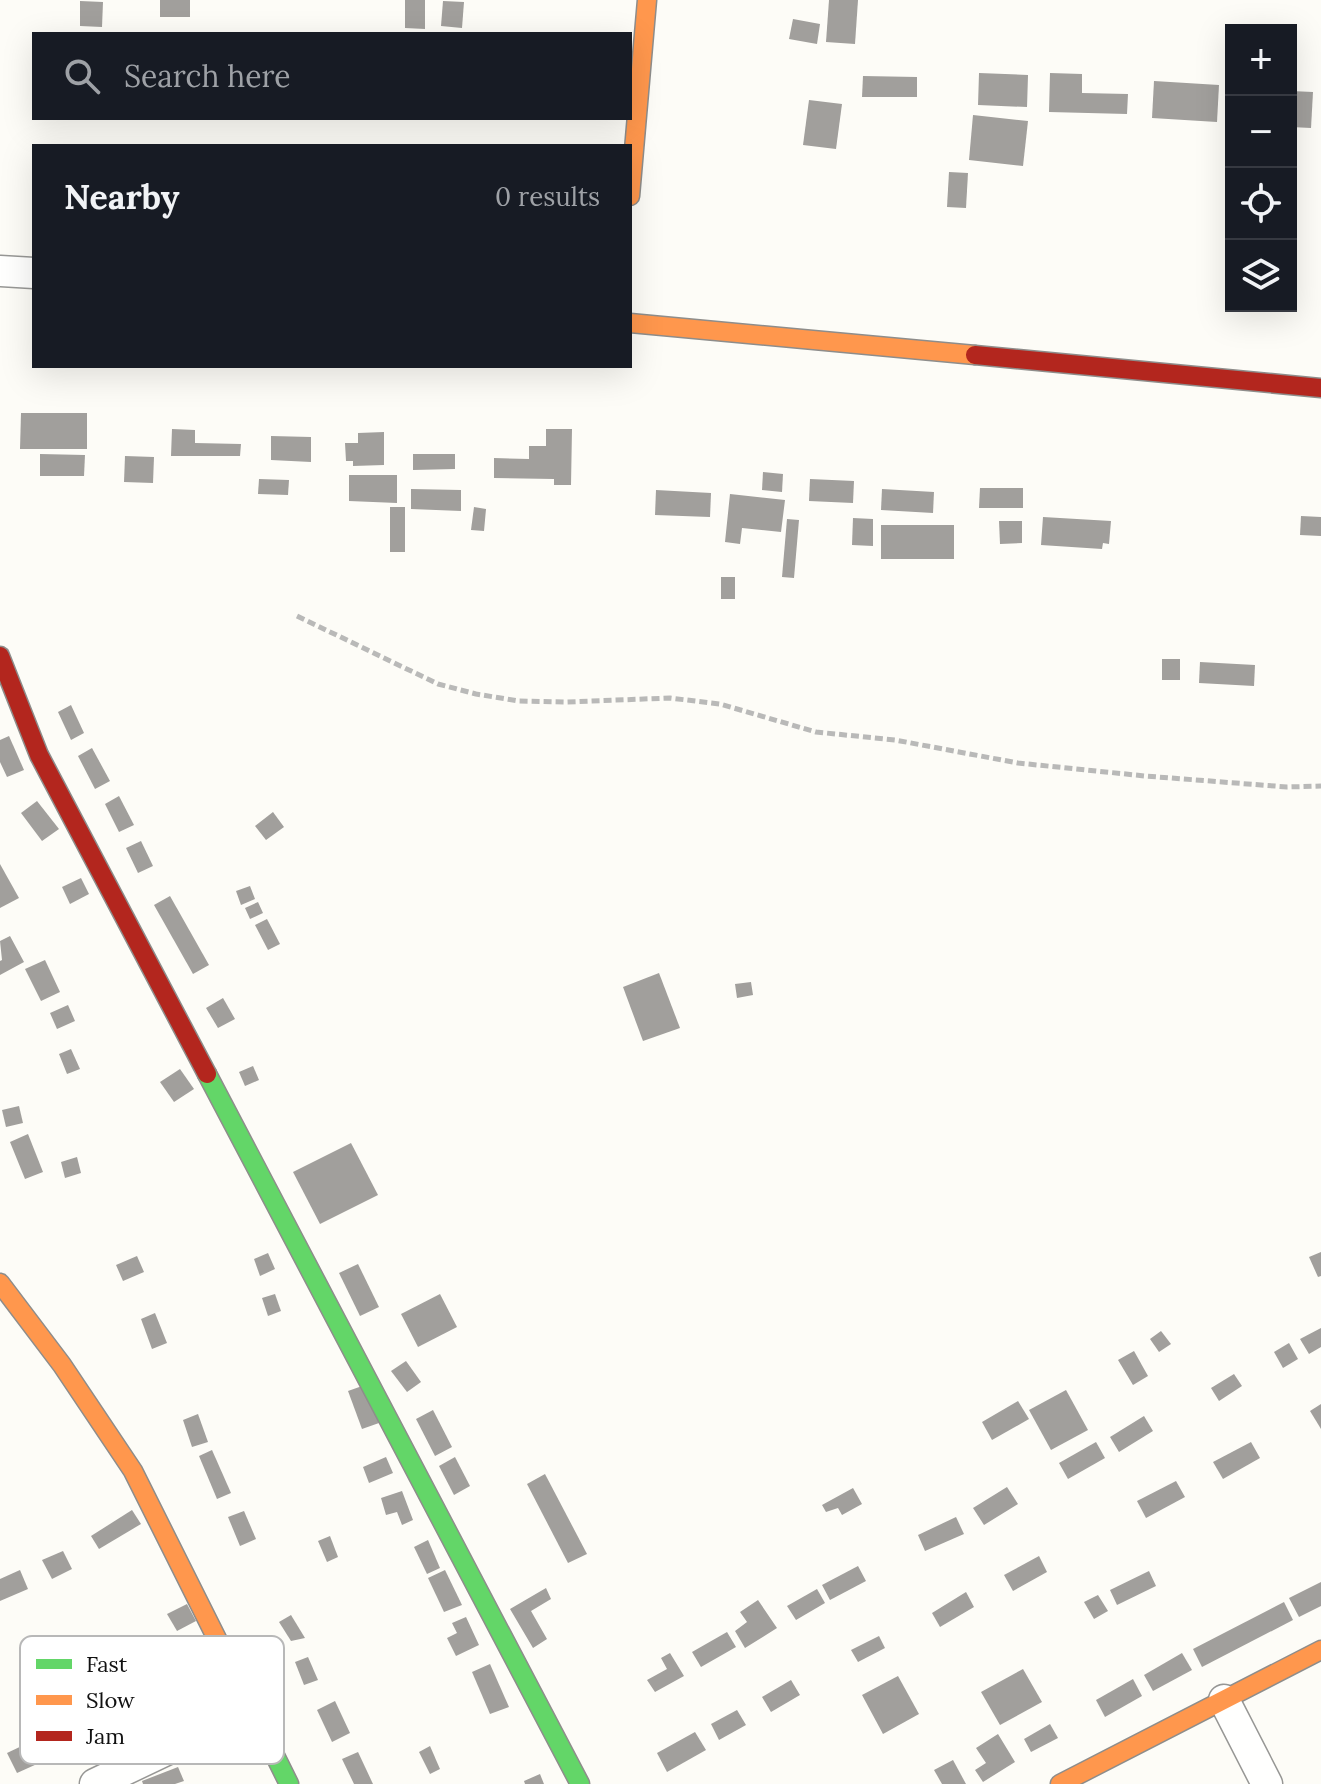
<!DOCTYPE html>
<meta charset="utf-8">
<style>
:root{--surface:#171b24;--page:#20242c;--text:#f1f3f6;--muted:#9ea1a6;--line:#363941}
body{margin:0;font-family:Lora,serif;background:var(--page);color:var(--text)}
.controls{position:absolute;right:24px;top:24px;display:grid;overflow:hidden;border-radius:0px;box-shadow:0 8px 32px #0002}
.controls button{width:72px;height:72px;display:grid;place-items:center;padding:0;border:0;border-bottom:2px solid var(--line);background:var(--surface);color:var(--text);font:40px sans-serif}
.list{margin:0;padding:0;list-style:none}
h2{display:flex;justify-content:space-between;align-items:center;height:104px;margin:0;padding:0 32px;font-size:34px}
h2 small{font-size:26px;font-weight:400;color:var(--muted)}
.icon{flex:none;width:44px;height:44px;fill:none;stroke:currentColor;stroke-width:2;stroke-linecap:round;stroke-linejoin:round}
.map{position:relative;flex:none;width:1321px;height:1784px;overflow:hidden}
.search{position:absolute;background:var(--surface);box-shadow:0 8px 32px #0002;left:32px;top:32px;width:600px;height:88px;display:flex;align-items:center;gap:20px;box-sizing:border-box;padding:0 28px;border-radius:0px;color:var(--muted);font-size:30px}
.panel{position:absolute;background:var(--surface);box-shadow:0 8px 32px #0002;left:32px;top:144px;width:600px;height:224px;border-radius:0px}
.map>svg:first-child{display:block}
.building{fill:#a19f9c}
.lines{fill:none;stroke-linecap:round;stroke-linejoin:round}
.street-casing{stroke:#979795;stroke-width:33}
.fast-casing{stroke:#8e8d8b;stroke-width:21}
.slow-casing{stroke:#8e8d8b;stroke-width:21}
.jam-casing{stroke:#8e8d8b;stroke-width:21}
.path{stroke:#b9b9b8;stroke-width:5;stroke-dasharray:8 4;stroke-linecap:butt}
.street{stroke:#fffffe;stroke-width:30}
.fast{stroke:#63d668;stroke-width:18}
.slow{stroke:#ff974d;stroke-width:18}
.jam{stroke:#b3261e;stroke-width:18}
.key{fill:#fff;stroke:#b8b8b8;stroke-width:2}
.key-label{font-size:22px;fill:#111}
</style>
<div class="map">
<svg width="1321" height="1784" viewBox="0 0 1321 1784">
<rect width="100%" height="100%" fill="#fdfcf7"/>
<!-- building -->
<g class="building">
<rect x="160" y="0" width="30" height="17"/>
<polygon points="405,0 425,0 425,29 405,28"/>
<polygon points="829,0 858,0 855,44 826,42"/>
<polygon points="80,1 103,2 102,27 80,26"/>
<polygon points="443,1 464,2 462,28 441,26"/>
<polygon points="793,19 820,24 817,44 789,39"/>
<polygon points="979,73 1028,75 1027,107 978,105"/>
<polygon points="1050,73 1082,74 1082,93 1128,94 1127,114 1049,112"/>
<polygon points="863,76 917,77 917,97 862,97"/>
<polygon points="1154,81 1219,85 1217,122 1152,118"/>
<polygon points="1291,91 1313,92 1311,128 1291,127"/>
<polygon points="809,100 842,104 836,149 803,145"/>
<polygon points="973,115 1028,121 1023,166 969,160"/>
<polygon points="949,172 968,173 966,208 947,207"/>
<polygon points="21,413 87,413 87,449 20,449"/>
<polygon points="172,429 195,430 195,443 241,444 240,456 171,456"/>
<polygon points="546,429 572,429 571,485 554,485 554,479 494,478 494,458 529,459 529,446 546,446"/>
<polygon points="384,432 384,465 353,466 353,461 346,461 345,443 358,443 358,433"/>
<polygon points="271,436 311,437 311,462 271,460"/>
<polygon points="40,454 85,455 84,476 40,476"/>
<polygon points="413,454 455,454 455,469 413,470"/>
<polygon points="125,456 154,457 153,483 124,482"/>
<polygon points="763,472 783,474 782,492 762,490"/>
<polygon points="349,475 397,475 397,503 349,501"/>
<polygon points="259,479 289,480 288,495 258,494"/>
<polygon points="810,479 854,481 853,503 809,501"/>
<polygon points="980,488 1023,488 1023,508 979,508"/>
<polygon points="411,489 461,490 461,511 411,509"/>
<polygon points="882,489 934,492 933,513 881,510"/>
<polygon points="656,490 711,493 710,517 655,515"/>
<polygon points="730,494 785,500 781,532 742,528 740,544 725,542"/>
<rect x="390" y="507" width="15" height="45"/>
<polygon points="474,507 486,509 484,531 471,530"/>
<polygon points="1301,516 1321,517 1321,536 1300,535"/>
<polygon points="1043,517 1111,521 1109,544 1103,543 1102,549 1041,545"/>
<polygon points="853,518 873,519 873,546 852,545"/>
<polygon points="787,519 799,520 794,578 782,577"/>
<polygon points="999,521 1022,521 1022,543 1000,544"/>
<rect x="881" y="525" width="73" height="34"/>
<rect x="721" y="577" width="14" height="22"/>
<rect x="1162" y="659" width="18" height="21"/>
<polygon points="1200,662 1255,665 1254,686 1199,683"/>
<polygon points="71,705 84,733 71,740 58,712"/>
<polygon points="9,736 24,770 7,777 0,762 0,740"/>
<polygon points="92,748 110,781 95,789 78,756"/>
<polygon points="119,796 134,825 119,832 105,804"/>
<polygon points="37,801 59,829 42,841 21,813"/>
<polygon points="273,812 284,827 266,840 255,826"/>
<polygon points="141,841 153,866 138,873 126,848"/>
<polygon points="0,864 19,898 0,908"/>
<polygon points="81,878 89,894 70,904 62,887"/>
<polygon points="250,886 255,899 241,905 236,891"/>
<polygon points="170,896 209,965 193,974 154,905"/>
<polygon points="258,902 263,913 250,919 245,908"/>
<polygon points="267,919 280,944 268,950 255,925"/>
<polygon points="10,936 24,962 0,975 0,961 2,960 0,941"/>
<polygon points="45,960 60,992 41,1001 25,969"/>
<polygon points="659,973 680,1028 643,1041 623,987"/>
<polygon points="751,982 753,995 737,998 735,984"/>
<polygon points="223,998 235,1019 218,1028 206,1008"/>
<polygon points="68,1005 75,1021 57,1029 50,1013"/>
<polygon points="71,1049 80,1069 67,1074 59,1054"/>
<polygon points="253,1066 259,1080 245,1086 239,1072"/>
<polygon points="180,1069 194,1089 174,1102 160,1082"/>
<polygon points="19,1106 23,1123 6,1127 2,1110"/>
<polygon points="28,1134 43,1172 25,1179 10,1142"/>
<polygon points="351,1143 378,1195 320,1224 293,1172"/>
<polygon points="77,1157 81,1173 65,1178 61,1162"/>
<polygon points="1321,1252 1321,1276 1318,1277 1309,1257"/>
<polygon points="268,1253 275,1269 260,1276 254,1259"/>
<polygon points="137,1256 144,1272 123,1281 116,1265"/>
<polygon points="358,1264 379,1307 360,1316 339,1273"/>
<polygon points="275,1294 281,1311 268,1316 262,1298"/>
<polygon points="440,1294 457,1327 418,1347 401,1314"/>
<polygon points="155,1313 167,1343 152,1349 141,1319"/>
<polygon points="1321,1328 1321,1347 1309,1354 1300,1339"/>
<polygon points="1161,1331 1171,1344 1159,1352 1150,1339"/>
<polygon points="1289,1343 1298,1359 1283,1368 1274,1352"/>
<polygon points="1134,1351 1148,1376 1133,1385 1118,1360"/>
<polygon points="406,1361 421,1382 407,1392 391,1371"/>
<polygon points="1234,1374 1242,1386 1219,1401 1211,1388"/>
<polygon points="365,1385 379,1423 362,1429 348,1391"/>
<polygon points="1066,1390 1088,1430 1051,1450 1029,1410"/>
<polygon points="1018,1401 1029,1419 992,1440 982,1422"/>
<polygon points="1321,1404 1321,1429 1310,1411"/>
<polygon points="433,1410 452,1447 435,1456 416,1419"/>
<polygon points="198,1414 208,1442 192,1447 183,1420"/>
<polygon points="1144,1416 1153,1431 1119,1452 1110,1437"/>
<polygon points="1096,1442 1105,1458 1068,1479 1059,1463"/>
<polygon points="1251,1442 1260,1458 1223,1479 1213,1462"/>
<polygon points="212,1450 231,1493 217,1499 199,1456"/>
<polygon points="386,1457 393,1473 369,1483 363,1467"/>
<polygon points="455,1457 470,1486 454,1495 439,1466"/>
<polygon points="545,1474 587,1554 568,1563 527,1484"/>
<polygon points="1176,1481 1185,1497 1146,1518 1137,1501"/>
<polygon points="1007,1487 1018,1504 984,1525 973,1508"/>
<polygon points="853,1488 862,1504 842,1515 838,1508 826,1512 822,1505"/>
<polygon points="402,1491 413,1520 402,1525 397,1512 386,1515 381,1498"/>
<polygon points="132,1510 141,1524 99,1549 91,1536"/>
<polygon points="244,1511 256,1539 240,1546 228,1517"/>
<polygon points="956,1517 964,1534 925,1551 918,1535"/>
<polygon points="330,1536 338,1557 327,1562 318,1541"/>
<polygon points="428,1540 440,1568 427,1574 414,1547"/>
<polygon points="63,1551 72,1569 52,1579 42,1560"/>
<polygon points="1039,1556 1047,1572 1013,1591 1004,1575"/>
<polygon points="858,1566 866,1581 830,1600 822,1585"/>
<polygon points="20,1570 28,1589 0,1601 0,1579"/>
<polygon points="445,1570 462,1605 444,1612 428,1578"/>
<polygon points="1149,1571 1156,1586 1117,1605 1110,1590"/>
<polygon points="1321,1582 1321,1606 1299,1617 1289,1598"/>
<polygon points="546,1588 551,1599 531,1611 547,1639 533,1648 510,1609"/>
<polygon points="817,1589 825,1603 796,1620 787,1606"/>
<polygon points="966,1592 974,1607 940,1627 932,1613"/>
<polygon points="1098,1595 1108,1611 1094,1619 1084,1602"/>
<polygon points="758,1600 777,1628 745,1648 735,1631 747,1622 740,1612"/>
<polygon points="1284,1602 1293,1620 1202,1667 1193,1649"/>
<polygon points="187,1604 196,1621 177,1631 167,1614"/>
<polygon points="291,1615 305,1638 291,1641 279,1622"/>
<polygon points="466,1617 479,1645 456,1656 447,1638 457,1633 452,1623"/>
<polygon points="727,1632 736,1647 701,1667 692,1652"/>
<polygon points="879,1636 885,1648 858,1662 851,1650"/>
<polygon points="670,1653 684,1676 655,1692 647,1680 667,1669 661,1658"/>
<polygon points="1182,1653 1192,1670 1153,1691 1144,1675"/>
<polygon points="308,1657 318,1680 304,1685 295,1662"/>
<polygon points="490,1664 509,1707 490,1714 472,1672"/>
<polygon points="1023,1669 1042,1702 1000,1725 981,1692"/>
<polygon points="898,1676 919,1714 883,1734 862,1695"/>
<polygon points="1133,1679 1142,1696 1105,1717 1096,1700"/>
<polygon points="791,1680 800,1695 771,1712 762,1697"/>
<polygon points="335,1701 350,1733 332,1742 317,1710"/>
<polygon points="737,1710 746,1725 719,1740 711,1724"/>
<polygon points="1050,1724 1058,1738 1031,1752 1024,1739"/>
<polygon points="695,1732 706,1750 667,1772 657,1753"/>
<polygon points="47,1734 57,1755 17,1773 7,1753"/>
<polygon points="998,1734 1015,1762 983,1782 975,1770 986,1763 976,1748"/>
<polygon points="233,1736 242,1756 227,1763 225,1758 208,1765 202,1751"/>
<polygon points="430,1746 440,1769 430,1774 419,1752"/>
<polygon points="358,1752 373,1784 354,1784 342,1759"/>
<polygon points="953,1760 966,1784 942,1784 934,1770"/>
<polygon points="178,1767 184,1781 175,1784 143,1784 142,1781"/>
<polygon points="540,1774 544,1784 525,1784 524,1781"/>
</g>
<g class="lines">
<!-- street casing -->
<g class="street-casing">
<g id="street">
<polyline points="0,271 34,273"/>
<polyline points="1224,1700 1267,1784"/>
<polyline points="95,1784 250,1710"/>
</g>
</g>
<!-- fast casing -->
<g class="fast-casing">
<g id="fast">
<polyline points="207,1074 580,1784"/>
<polyline points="239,1683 289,1784"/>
</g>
</g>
<!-- slow casing -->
<g class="slow-casing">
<g id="slow">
<polyline points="630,196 647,0"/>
<polyline points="630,323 975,355"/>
<polyline points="0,1283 62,1365 133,1471 239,1683"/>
<polyline points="1060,1784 1321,1650"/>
</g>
</g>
<!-- jam casing -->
<g class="jam-casing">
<g id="jam">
<polyline points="975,355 1321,388"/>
<polyline points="0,656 39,755 207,1074"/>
</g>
</g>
<!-- path -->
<polyline class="path" points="297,616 438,684 476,694 519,701 567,702 670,698 720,704 816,732 895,740 1018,763 1145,776 1287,787 1321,786"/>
<!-- street -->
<use href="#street" class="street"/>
<!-- fast -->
<use href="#fast" class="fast"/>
<!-- slow -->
<use href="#slow" class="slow"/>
<!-- jam -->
<use href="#jam" class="jam"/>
</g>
<!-- legend -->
<rect x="20" y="1636" width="264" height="128" rx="12" class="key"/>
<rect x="36" y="1659" width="36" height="10" fill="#63d668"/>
<rect x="36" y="1695" width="36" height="10" fill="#ff974d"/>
<rect x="36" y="1731" width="36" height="10" fill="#b3261e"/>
<g class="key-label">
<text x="86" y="1672">Fast</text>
<text x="86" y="1708">Slow</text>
<text x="86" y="1744">Jam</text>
</g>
</svg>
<div class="controls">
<button>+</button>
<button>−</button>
<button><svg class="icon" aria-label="locate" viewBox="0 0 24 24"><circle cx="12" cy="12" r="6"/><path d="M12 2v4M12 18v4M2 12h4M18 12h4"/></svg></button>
<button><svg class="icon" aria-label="layers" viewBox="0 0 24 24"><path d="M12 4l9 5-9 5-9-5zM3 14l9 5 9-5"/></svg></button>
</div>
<div class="search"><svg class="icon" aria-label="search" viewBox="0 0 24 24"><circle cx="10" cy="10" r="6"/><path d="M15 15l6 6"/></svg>Search here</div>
<section class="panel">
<h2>Nearby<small>0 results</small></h2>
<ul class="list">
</ul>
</section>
</div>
